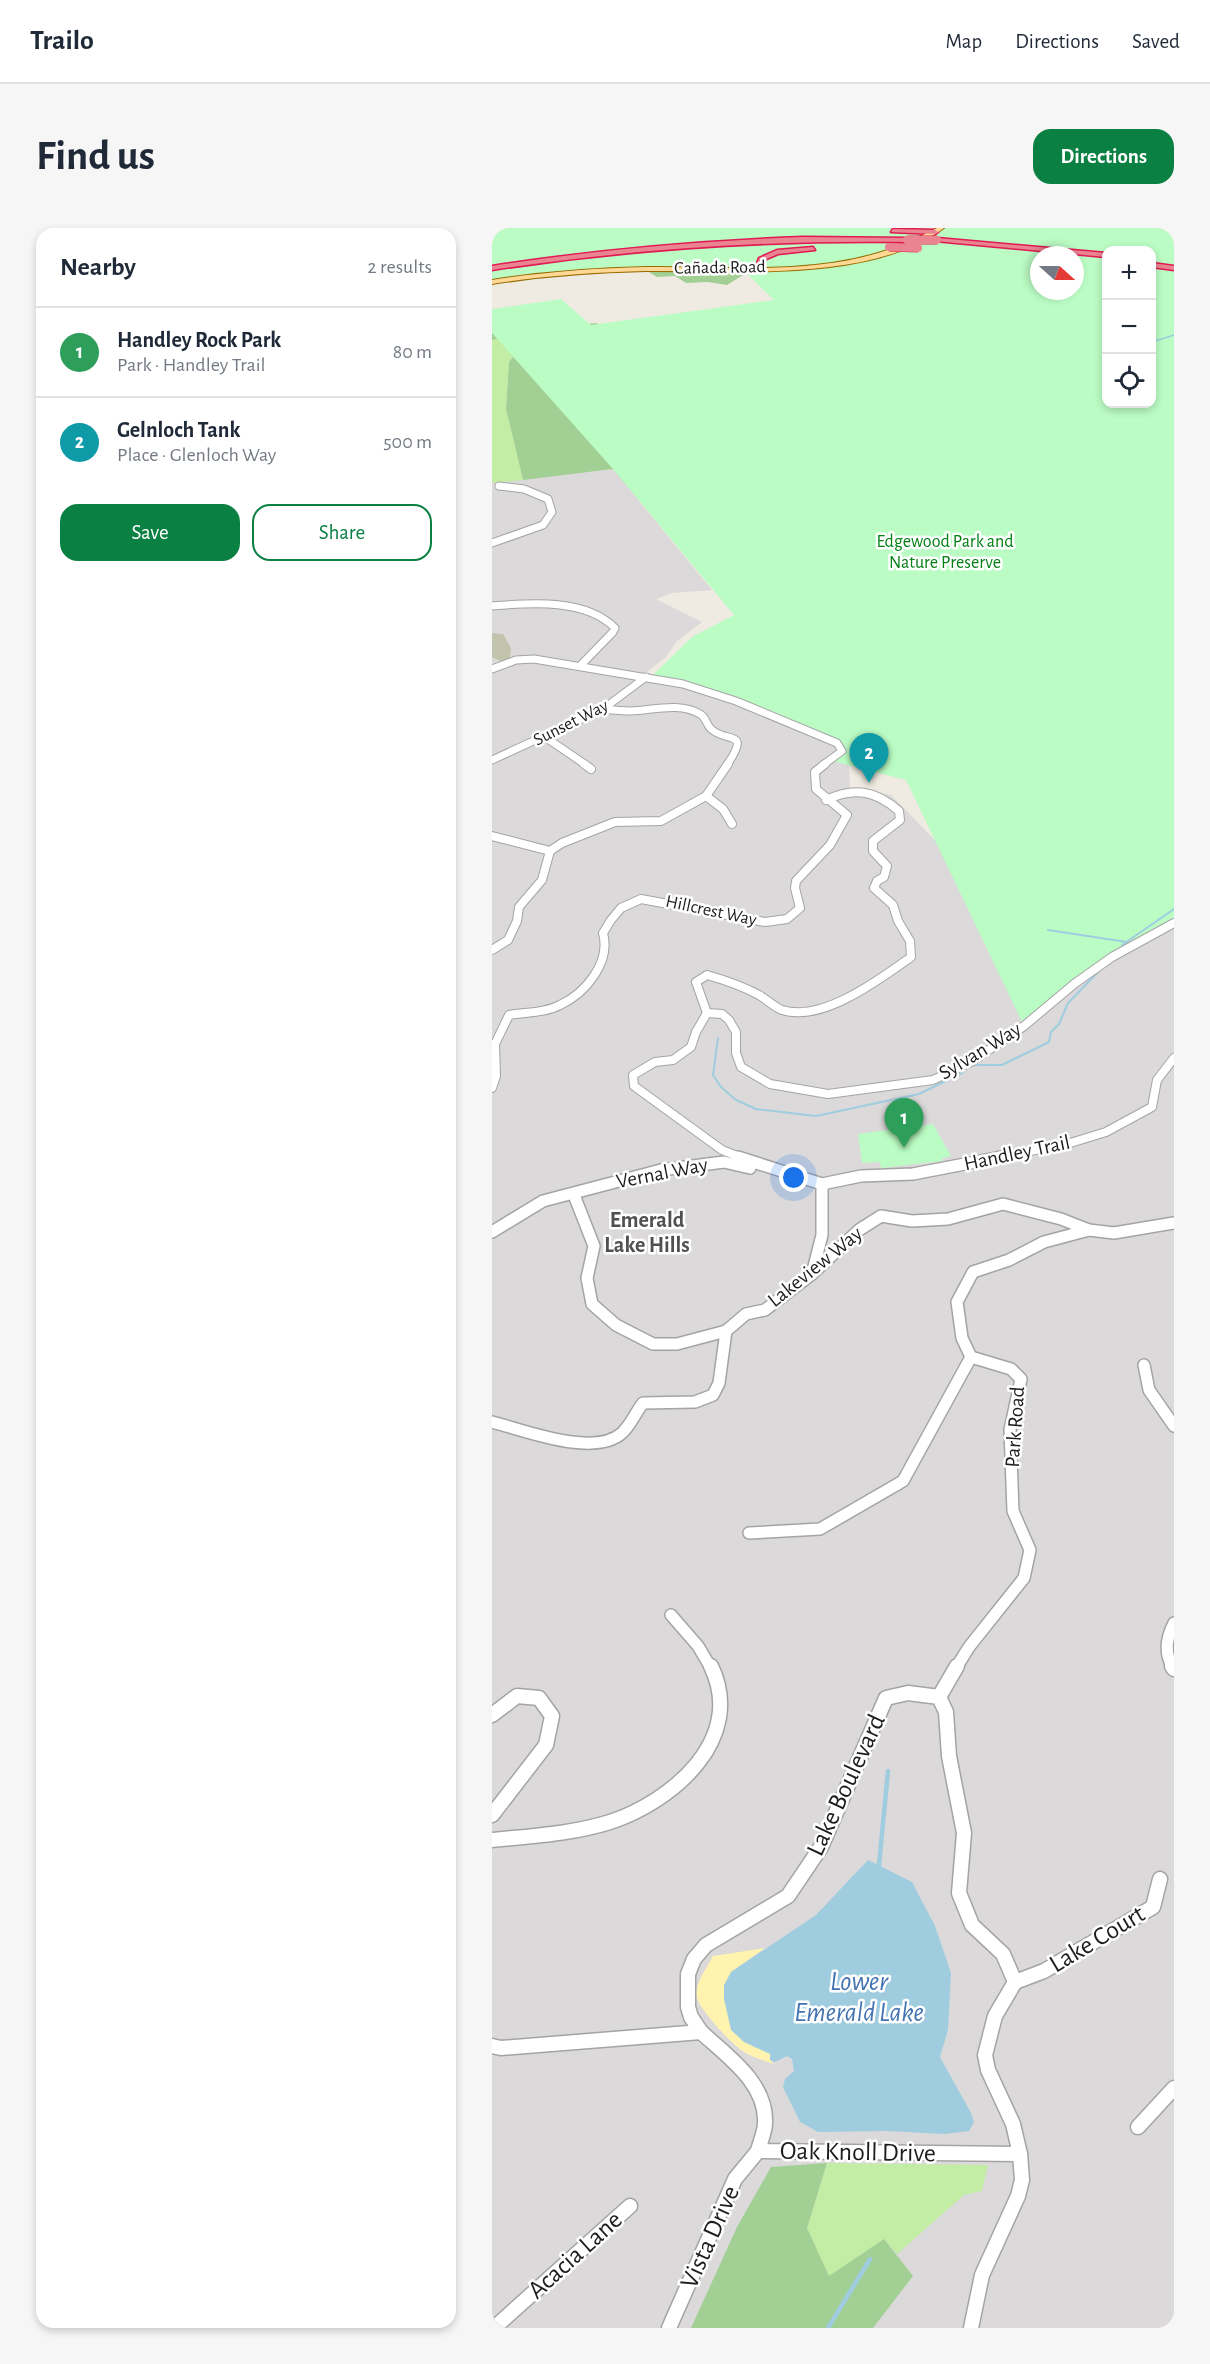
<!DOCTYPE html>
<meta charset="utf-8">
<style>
:root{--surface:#fff;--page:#f6f6f7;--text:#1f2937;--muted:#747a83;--line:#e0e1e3;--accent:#0b8043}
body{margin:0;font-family:"Alegreya Sans",sans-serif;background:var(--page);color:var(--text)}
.controls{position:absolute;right:18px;top:18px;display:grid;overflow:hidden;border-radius:12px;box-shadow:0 3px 9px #0003}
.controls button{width:54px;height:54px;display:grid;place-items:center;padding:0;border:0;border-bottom:2px solid var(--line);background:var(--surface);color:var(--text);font:30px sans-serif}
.compass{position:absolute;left:538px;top:18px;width:54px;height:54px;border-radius:50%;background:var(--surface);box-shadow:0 3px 9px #0003;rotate:111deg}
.you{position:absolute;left:302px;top:950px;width:21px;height:21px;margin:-15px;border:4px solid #fff;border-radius:50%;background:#1a73e8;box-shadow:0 0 0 9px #1a73e833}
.badge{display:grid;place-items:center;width:39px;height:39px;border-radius:50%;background:var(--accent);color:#fff;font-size:20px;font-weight:700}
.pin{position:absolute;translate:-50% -50px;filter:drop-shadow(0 2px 3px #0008)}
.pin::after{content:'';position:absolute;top:32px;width:21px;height:18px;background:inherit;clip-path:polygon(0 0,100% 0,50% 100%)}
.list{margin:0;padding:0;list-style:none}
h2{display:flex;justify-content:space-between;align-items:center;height:78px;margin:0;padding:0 24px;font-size:26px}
h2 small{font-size:20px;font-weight:400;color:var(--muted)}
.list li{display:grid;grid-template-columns:39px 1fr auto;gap:18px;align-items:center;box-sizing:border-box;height:90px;padding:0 24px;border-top:2px solid var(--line)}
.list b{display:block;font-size:22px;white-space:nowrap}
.list p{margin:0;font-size:20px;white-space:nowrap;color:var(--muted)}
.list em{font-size:20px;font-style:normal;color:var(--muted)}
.actions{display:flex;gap:12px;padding:18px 24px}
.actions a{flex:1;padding:14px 0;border:2px solid var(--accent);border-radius:18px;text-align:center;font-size:21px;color:var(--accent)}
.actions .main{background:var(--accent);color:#fff}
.icon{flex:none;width:33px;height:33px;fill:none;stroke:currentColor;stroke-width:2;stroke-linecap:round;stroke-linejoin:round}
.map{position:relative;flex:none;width:682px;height:2100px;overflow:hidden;border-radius:18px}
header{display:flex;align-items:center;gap:36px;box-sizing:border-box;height:84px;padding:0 30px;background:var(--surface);border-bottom:2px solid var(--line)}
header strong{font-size:28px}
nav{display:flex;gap:33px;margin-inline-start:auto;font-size:21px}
.intro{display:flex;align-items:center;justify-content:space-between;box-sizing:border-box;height:144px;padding:0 36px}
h1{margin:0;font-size:42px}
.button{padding:15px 27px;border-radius:18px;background:var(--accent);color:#fff;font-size:21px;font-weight:700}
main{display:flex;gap:36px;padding:0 36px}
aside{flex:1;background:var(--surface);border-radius:18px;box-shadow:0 3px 9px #0003}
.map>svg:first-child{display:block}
.residential{fill:#dbd9d9}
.construction{fill:#c2c3ad}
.grass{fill:#c3eca4}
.forest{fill:#a2d094}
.sand{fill:#fff3af}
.park{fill:#bbfcc4;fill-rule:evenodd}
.water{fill:#9fcddf}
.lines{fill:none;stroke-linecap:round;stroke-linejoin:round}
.stream-far2{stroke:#9fcddf;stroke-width:1.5}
.stream-far1{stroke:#9fcddf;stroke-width:2}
.stream{stroke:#9fcddf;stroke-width:4.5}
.minor-far3-casing{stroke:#a4a4a4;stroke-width:9}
.minor-far2-casing{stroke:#a4a4a4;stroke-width:10}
.minor-far1-casing{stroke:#a4a4a4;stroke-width:14}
.minor-casing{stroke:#a4a4a4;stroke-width:17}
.major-casing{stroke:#956c00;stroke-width:2}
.highway-casing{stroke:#e11a53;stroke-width:3}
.minor-far3{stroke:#fff;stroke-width:7}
.minor-far2{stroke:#fff;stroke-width:8}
.minor-far1{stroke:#fff;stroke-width:11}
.minor{stroke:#fff;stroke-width:14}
.major{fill:#ffd896;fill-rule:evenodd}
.highway{fill:#eb8491;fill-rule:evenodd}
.highway-bridge-casing{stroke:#e11a53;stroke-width:9;stroke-linecap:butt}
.highway-bridge{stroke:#eb8491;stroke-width:8}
.labels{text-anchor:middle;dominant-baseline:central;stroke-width:5;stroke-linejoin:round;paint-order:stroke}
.far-street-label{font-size:18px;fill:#1d1d1d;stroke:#fff}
.far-park-label{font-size:18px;fill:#058016;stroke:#fff}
.street-label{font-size:21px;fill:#1d1d1d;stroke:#fff}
.neighbourhood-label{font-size:22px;font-weight:bold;fill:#505050;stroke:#fff}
.near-street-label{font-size:26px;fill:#1d1d1d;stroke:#fff}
.near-water-label{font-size:27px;font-style:italic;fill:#4474b1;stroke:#fff}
</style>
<header>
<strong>Trailo</strong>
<nav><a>Map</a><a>Directions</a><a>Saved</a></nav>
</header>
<div class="intro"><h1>Find us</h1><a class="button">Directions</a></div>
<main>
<aside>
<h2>Nearby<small>2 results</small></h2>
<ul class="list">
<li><span class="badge" style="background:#2e9e5b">1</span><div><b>Handley Rock Park</b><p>Park · Handley Trail</p></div><em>80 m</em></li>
<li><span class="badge" style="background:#0f9aa8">2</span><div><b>Gelnloch Tank</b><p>Place · Glenloch Way</p></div><em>500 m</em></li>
</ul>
<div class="actions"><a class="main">Save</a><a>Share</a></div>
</aside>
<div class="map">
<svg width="682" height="2100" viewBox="0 0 682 2100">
<rect width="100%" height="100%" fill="#efebe2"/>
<!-- residential -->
<polygon class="residential" points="121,241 220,362 180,365 164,371 210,394 184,414 174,429 146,451 245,467 356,517 358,560 399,567 577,750 682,689 682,2100 0,2100 0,255"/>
<!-- construction -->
<polygon class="construction" points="0,405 11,406 19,420 18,431 10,434 0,429"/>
<!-- grass -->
<g class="grass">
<polygon points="39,105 17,134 14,181 31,252 0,255 0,112"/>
<polygon points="335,1935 496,1937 490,1963 472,1967 405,2026 392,2011 337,2049 315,2000"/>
</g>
<!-- forest -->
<g class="forest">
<polygon points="203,42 211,43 256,44 235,57 216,54 194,55 183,48 165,49 155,43"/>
<polygon points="105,95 102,128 146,271 121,241 31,252 14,181 17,134 38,106 0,112 0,104"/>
<polygon points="335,1935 315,2000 337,2048 392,2011 421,2048 381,2100 199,2100 245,1999 279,1939"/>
</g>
<!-- sand -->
<path class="sand" d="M 273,1720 L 239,1744 L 261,1819 L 271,1821 L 278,1826 L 278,1832 L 282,1836 C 272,1833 261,1829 252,1824 C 241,1818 205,1779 204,1767 C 204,1754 215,1739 221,1728 Z"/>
<!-- park -->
<g class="park">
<path d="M 0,0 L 682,0 L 682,695 L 620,729 L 532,798 L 414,552 L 340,533 L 350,523 L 344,515 L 244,473 L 160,448 L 200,409 L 242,387 L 121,241 L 0,105 L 0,81 L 69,71 L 99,97 L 282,72 L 249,40 L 122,41 L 0,54 ZM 614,22 L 660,22 L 660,176 L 614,176 ZM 547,27 L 583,27 L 583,63 L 547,63 Z"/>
<polygon points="441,896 459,928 451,930 450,933 389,940 388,934 370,935 366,906"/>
</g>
<!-- water -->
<polygon class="water" points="376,1632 420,1654 443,1698 459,1745 456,1802 448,1829 479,1885 482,1894 477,1903 452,1906 395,1903 326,1904 308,1894 291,1859 293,1851 302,1843 300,1831 295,1828 283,1834 278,1832 278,1826 252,1814 239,1802 232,1771 232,1757 239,1744 324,1687"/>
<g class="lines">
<!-- stream-far2 -->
<polyline class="stream-far2" points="660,114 682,107"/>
<!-- stream-far1 -->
<g class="stream-far1">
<polyline points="556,702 635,714"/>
<polyline points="630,717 682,681"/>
<polyline points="226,810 221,847 229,859 244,872 264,881 324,888 427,866 470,845 473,840"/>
<polyline points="482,837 510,837 557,814 559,804 567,796 576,775 607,743"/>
</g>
<!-- stream -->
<g class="stream">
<polyline points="387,1637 396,1543"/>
<polyline points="336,2100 378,2031"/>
</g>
<!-- minor-far3 casing -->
<g class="minor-far3-casing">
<g id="minor-far3">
<polyline points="0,315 51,297 60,284 56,271 32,261 7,258"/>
<path d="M 0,378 C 38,375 93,370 123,400 L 121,404 L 88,438"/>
<polyline points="0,441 24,432 42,431 191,456 244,473 345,515 350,523 331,537"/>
<path d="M 111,481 C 120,482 130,483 139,483 C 162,482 188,474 208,486 C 214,489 214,496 219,501 C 236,516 259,501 235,537"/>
<polyline points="53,509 94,537"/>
<polyline points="0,532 111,481 154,449"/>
</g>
</g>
<!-- minor-far2 casing -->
<g class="minor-far2-casing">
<g id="minor-far2">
<polyline points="92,536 99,541"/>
<polyline points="214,568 231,581 240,596"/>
<polyline points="0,608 58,623"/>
<polyline points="0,722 16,712 25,693 27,679 50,652 58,623 70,615 123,594 169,593 214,568 236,536"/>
<polyline points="215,785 230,786 237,792 244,804 244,825 249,839 278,856 336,866 441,852 479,834 532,798 582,756 620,729 682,695"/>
<path d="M 215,785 L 204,754 L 215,747 C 233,752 250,758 267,767 C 274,771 282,779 290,782 C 330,795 388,751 419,729 L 418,713 L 406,693 L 401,677 L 382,660 L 385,653 L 392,649 L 395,638 L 381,623 L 381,613 L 408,592 L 407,583 C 383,562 362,559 334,572"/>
<polyline points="215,785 204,804 199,819 181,832 163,834 141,847 142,858 230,922 250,930"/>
<path d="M 0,860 L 4,848 L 3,816 L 17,787 C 34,784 53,785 68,777 C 94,765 119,734 111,705 L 119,692 L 129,680 L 149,671 L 273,694 L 295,691 L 308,680 L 303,660 L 304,653 L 338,617 L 355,587 L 324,561 L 323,544 L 333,536"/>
<polyline points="501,930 575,916 614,904 660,879 665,852 682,830"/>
</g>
</g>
<!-- minor-far1 casing -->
<g class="minor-far1-casing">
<g id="minor-far1">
<polyline points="246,929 330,956 330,1007 320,1046"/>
<polyline points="330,956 369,948 421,946 509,929"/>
<polyline points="82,967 102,1018 95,1050 100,1076 124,1097 161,1116 185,1116 234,1103"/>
<polyline points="0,1004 51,973 169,942 232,934 258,940"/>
<polyline points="479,1129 470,1110 465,1074 481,1044 517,1032 552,1014 597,1002"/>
<polyline points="652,1137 657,1162 682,1198"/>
<path d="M 0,1194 C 32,1202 102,1230 130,1205 C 138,1198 144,1184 151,1175 L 203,1174 L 221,1167 L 227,1155 L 234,1103 L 254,1086 L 273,1082 L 320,1046 L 367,1002 L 389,988 L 420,993 L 456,991 L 511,976 L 569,991 L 597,1002 L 622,1005 L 682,995"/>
<polyline points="257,1305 328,1301 411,1253 479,1129 519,1141 529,1151 518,1202 521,1283 538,1322 532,1350 477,1419 464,1440"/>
<polyline points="179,1387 206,1418 219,1440"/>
<path d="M 681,1440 C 672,1425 674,1410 682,1395"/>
</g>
</g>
<!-- minor casing -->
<g class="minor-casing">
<g id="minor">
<polyline points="680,1438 682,1441"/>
<polyline points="447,1469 465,1438"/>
<polyline points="0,1487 25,1468 47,1470 60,1488 54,1517 0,1587"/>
<path d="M 0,1612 C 39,1608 80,1606 118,1594 C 181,1573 254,1511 219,1438"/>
<polyline points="523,1754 552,1743 661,1679 668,1651"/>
<polyline points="209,1804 199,1789 196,1779 196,1746 202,1731 214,1717 296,1668 329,1619 394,1470 416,1465 447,1469 454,1484 457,1528 472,1605 467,1665 480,1697 511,1726 523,1754 503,1788 493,1827 496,1842 521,1896 528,1926 530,1952 526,1968 490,2047 479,2100"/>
<path d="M 0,1818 L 9,1820 L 209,1804 C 235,1828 275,1855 273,1895 C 273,1904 268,1914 266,1923 L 528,1926"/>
<polyline points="646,1899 682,1860"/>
<polyline points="2,2100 138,1978"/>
<polyline points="177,2100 243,1951 266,1923"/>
</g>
</g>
<!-- major casing -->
<g class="major-casing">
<path id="major" d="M 445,0 L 452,0 C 379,55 242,42 154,43 C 102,44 51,48 0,56 L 0,52 C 51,44 103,40 154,39 C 230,38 313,47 386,25 C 407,19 425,10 445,0 Z"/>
</g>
<!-- highway casing -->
<g class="highway-casing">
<g id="highway">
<polygon points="401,1 443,2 446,4 443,6 399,4"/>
<path d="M 311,9 L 415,10 L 418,12 L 415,14 C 275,12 138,21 0,42 L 0,38 C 103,22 206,13 311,9 Z"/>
<polygon points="445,10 614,25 614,29 443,13"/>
<polygon points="321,19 323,22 286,26 272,32 269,40 264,39 267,30 285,22"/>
<polygon points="660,35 682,38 682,42 660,39"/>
</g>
</g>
<!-- minor-far3 -->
<use href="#minor-far3" class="minor-far3"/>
<!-- minor-far2 -->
<use href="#minor-far2" class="minor-far2"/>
<!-- minor-far1 -->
<use href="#minor-far1" class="minor-far1"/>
<!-- minor -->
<use href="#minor" class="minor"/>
<!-- major -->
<use href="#major" class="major"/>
<!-- highway -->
<use href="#highway" class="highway"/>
<!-- highway-bridge casing -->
<g class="highway-bridge-casing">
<g id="highway-bridge">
<polyline points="415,12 445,12"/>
<polyline points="397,19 426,20"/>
</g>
</g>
<!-- highway-bridge -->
<use href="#highway-bridge" class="highway-bridge"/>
</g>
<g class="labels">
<!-- far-street labels -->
<g class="far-street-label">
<text transform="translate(228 40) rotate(-1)">Cañada Road</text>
<text transform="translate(79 495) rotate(-27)">Sunset Way</text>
<text transform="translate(219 683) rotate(12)">Hillcrest Way</text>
</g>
<!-- far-park labels -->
<g class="far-park-label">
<text x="453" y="314">Edgewood Park and<tspan x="453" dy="21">Nature Preserve</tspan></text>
</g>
<!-- street labels -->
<g class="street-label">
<text transform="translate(488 823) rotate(-31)">Sylvan Way</text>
<text transform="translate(525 925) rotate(-12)">Handley Trail</text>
<text transform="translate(170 945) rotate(-11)">Vernal Way</text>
<text transform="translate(323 1039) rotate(-39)">Lakeview Way</text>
<text transform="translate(523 1199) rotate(-86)">Park Road</text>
</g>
<!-- neighbourhood labels -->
<g class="neighbourhood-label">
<text x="155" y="992">Emerald<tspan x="155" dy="25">Lake Hills</tspan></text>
</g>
<!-- near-street labels -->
<g class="near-street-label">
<text transform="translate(354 1557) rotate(-65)">Lake Boulevard</text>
<text transform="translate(605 1711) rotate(-31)">Lake Court</text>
<text transform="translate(366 1924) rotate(1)">Oak Knoll Drive</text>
<text transform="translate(218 2009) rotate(-66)">Vista Drive</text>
<text transform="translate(83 2027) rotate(-42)">Acacia Lane</text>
</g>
<!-- near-water labels -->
<g class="near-water-label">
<text x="367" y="1753">Lower<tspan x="367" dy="31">Emerald Lake</tspan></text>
</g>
</g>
</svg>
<div class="controls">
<button>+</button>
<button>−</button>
<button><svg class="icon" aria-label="locate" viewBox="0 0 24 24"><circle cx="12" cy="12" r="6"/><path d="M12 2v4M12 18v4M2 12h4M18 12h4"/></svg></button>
</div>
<svg class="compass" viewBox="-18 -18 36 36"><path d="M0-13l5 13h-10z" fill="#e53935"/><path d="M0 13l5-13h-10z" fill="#747a83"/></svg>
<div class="you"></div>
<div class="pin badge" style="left:412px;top:920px;background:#2e9e5b">1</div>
<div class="pin badge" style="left:377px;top:555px;background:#0f9aa8">2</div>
</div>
</main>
